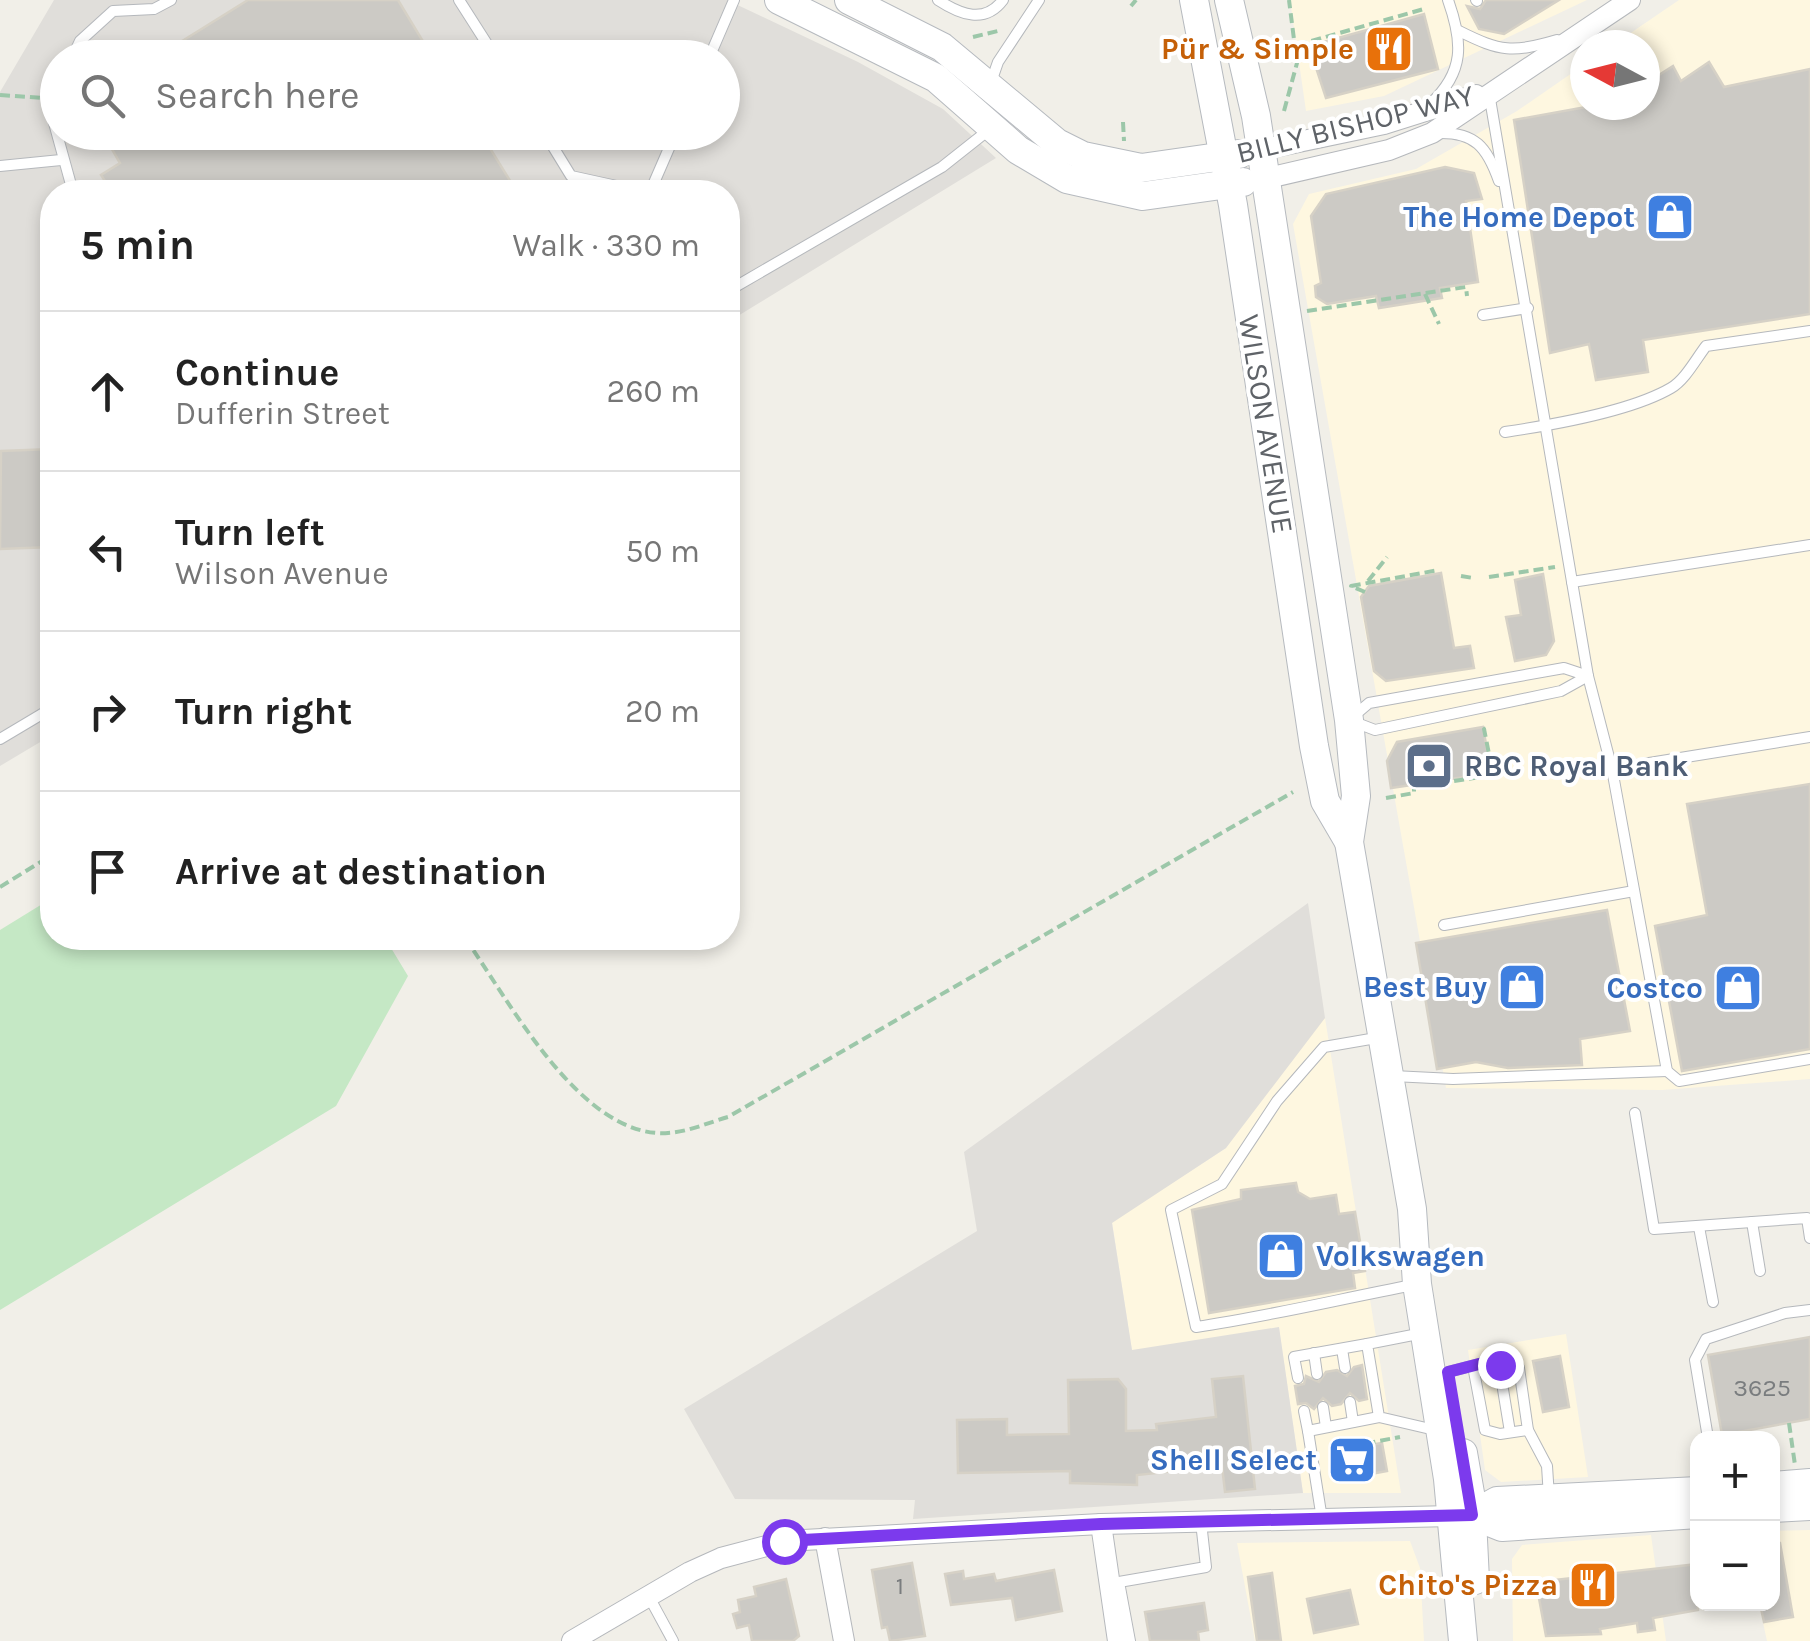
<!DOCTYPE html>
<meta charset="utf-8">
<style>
:root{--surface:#fff;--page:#f6f6f6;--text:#222;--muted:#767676;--line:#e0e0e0}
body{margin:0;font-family:Karla,sans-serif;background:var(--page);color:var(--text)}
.controls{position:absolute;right:30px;bottom:30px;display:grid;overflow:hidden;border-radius:20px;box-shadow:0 5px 15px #0003}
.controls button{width:90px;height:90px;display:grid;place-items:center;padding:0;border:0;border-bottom:2px solid var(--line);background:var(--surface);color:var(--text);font:50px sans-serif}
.compass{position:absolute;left:1570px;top:30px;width:90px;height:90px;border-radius:50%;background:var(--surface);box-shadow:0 5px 15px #0003;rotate:277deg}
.stop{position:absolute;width:30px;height:30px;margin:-22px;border:8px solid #7c3aed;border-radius:50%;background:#fff}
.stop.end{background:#7c3aed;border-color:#fff;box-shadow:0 2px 10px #0008}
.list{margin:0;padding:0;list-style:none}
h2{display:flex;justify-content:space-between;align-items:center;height:130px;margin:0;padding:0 40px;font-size:42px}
h2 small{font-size:32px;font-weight:400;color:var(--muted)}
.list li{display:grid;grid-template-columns:65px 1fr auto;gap:30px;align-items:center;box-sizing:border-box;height:160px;padding:0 40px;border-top:2px solid var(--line)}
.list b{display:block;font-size:38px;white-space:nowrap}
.list p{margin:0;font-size:32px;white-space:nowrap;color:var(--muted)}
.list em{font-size:32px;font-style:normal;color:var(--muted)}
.icon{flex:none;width:55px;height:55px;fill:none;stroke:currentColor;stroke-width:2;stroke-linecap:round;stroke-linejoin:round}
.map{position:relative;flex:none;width:1810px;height:1641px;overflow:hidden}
.search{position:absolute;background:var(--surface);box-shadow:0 5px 15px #0003;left:40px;top:40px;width:700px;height:110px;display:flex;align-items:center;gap:25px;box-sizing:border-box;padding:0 35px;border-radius:55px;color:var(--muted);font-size:38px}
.panel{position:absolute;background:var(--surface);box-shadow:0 5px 15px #0003;left:40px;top:180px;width:700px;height:770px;border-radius:40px}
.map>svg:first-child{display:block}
.commercial{fill:#fef7e0}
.industrial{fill:#e0deda;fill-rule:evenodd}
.green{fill:#c5e8c5}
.building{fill:#cccac5;stroke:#d6d1c6;stroke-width:2.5}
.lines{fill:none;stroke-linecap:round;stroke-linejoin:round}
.lane-casing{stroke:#b5b8bc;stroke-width:12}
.street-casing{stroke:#b5b8bc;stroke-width:22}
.secondary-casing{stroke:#b6babf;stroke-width:30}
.path{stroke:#9cc7a9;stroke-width:4;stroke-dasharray:10 5;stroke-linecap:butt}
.lane{stroke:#fff;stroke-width:10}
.street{stroke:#fff;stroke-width:20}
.secondary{stroke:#fff;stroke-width:28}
.path-bridge{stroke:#9cc7a9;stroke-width:4;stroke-dasharray:10 5;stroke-linecap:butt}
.route{stroke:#7c3aed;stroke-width:12}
.labels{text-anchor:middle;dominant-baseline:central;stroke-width:8;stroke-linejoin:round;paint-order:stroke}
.number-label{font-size:25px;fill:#7a7d7f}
.food-label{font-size:30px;font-weight:bold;fill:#c56008;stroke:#fff;text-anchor:end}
.street-label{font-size:30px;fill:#5f6368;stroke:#fff}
.shop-label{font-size:30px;font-weight:bold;fill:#366cbe;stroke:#fff;text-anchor:end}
.service-label{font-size:30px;font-weight:bold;fill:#4e5e75;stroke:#fff;text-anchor:start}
</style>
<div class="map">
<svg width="1810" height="1641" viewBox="0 0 1810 1641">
<rect width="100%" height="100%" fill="#f1efe8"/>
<!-- commercial -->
<g class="commercial">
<polygon points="1290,0 1587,0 1384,96 1306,111"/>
<polygon points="1679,0 1810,0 1810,1079 1662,1090 1446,1088 1293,224 1309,194 1416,169 1517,111 1585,64 1585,105 1645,105 1645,45 1613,45"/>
<polygon points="1325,1018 1401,1493 1303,1493 1279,1328 1132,1351 1112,1222 1226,1148 1279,1069"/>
<polygon points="1566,1334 1588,1477 1501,1482 1485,1470 1468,1350"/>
<polygon points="1810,1530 1810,1641 1767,1641 1759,1604 1772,1604 1773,1531"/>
<polygon points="1651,1535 1666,1641 1513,1641 1512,1559 1522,1545"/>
<polygon points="1410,1541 1420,1568 1424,1641 1255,1641 1237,1543"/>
</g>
<!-- industrial -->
<g class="industrial">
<path d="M 54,0 L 727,0 L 858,62 L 943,109 L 996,158 L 728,322 L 728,192 L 52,192 L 52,735 L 0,766 L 0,92 ZM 58,58 L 722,58 L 722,132 L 58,132 Z"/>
<polygon points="1308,903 1325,1018 1226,1148 1112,1223 1132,1350 1279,1327 1303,1493 913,1519 915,1500 735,1499 684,1409 977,1231 964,1152"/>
</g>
<!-- green -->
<polygon class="green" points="52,898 52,938 385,938 408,976 336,1106 0,1310 0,930"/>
<!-- building -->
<g class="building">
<polygon points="248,0 398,0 433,58 155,58"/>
<polygon points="1486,0 1559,0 1504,34 1479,29 1467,6 1480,9"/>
<polygon points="1424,14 1438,69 1326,98 1309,46"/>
<polygon points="1709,62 1724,87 1810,69 1810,314 1643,340 1648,372 1596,380 1589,344 1550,353 1514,120 1597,105 1645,105 1645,84 1673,66 1681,81"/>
<polygon points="102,132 480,132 517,192 112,192 101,175 120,163"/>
<polygon points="1445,167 1474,173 1482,199 1466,201 1478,282 1440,288 1442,298 1379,308 1376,296 1327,304 1316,297 1315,286 1321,283 1311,216 1326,194"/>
<polygon points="52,449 52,547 0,549 1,451"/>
<polygon points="1441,573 1454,648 1470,646 1474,668 1386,681 1374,671 1361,597 1369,586"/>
<polygon points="1543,574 1554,641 1546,655 1515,661 1506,617 1521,615 1515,580"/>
<polygon points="1483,727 1491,773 1391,788 1387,761 1397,742"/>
<polygon points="1810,784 1810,1049 1682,1071 1655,926 1707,915 1687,804"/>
<polygon points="1607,910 1630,1031 1580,1039 1582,1065 1508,1068 1476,1062 1437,1069 1416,943"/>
<polygon points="1296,1183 1298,1192 1310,1199 1336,1195 1339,1214 1355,1212 1365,1271 1353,1273 1355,1288 1209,1313 1192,1210 1241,1199 1241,1190"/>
<polygon points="1810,1337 1810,1419 1722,1435 1708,1355"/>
<polygon points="1560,1356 1569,1407 1543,1412 1533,1361"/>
<polygon points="1362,1365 1367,1399 1359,1401 1350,1393 1341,1404 1332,1406 1323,1398 1314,1409 1306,1403 1298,1404 1295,1386 1304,1384 1306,1376 1319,1382 1326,1372 1337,1370 1347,1376 1354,1367"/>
<polygon points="1243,1376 1255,1489 1225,1492 1222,1466 1137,1475 1137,1485 1070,1483 1070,1471 958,1473 957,1420 1007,1419 1007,1435 1069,1434 1068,1380 1118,1379 1126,1389 1126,1431 1157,1430 1156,1424 1216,1417 1212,1379"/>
<polygon points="1382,1443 1387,1471 1339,1480 1334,1451"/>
<polygon points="1772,1543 1780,1543 1793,1617 1764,1622 1760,1604 1772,1604"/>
<polygon points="912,1563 925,1636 890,1641 887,1627 882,1628 872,1570"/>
<polygon points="1698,1564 1698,1610 1653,1618 1655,1630 1638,1632 1637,1623 1600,1629 1601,1634 1546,1636 1536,1582"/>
<polygon points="1054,1570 1062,1611 1016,1620 1012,1598 951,1605 945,1574 963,1571 964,1579 994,1574 996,1581"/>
<polygon points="1272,1573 1281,1641 1257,1641 1248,1577"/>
<polygon points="786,1579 799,1636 793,1641 752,1641 749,1625 737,1628 733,1614 740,1612 738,1600 756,1596 754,1587"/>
<polygon points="1350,1590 1358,1624 1314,1633 1307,1599"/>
<polygon points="1204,1603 1208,1630 1198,1632 1199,1641 1150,1641 1145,1612"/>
</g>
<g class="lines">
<!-- lane casing -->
<g class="lane-casing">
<g id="lane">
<polyline points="459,0 496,58"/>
<path d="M 938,0 C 961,15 985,24 1003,0"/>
<polyline points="1476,0 1477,1"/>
<path d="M 1459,31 C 1501,52 1512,53 1557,40"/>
<polyline points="72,58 80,41 113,11 154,9 171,0"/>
<polyline points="709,58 734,0"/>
<polyline points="990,85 998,62 1039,0"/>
<polyline points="58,93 54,123 73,192"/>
<polyline points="1489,93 1588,676 1612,769 1667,1071 1679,1081 1810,1059"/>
<path d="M 1430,104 C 1465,72 1463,42 1448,0"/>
<polyline points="544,132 571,176 644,192"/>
<path d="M 1438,133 C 1475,132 1487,147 1499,181"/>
<polyline points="0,166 61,160"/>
<polyline points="650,192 676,132"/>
<polyline points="728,291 942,167 990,129"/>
<polyline points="1483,315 1528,308"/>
<path d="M 1505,432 C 1552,425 1630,412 1671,388 C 1685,380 1696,359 1706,346 L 1810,331"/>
<polyline points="1572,582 1810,545"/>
<polygon points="1564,668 1588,676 1561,691 1375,730 1349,720 1369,703"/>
<polyline points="0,739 52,708"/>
<polyline points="1612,769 1810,737"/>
<polyline points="1444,925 1634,891"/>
<path d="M 1382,1037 L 1324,1047 L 1277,1101 L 1222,1184 L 1171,1210 L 1196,1327 C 1270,1316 1340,1299 1413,1285"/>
<polyline points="1393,1076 1453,1079 1667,1071"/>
<polyline points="1635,1113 1654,1229 1807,1218 1810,1238"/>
<polyline points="1752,1222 1760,1271"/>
<polyline points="1699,1227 1713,1302"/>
<polyline points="1423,1333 1367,1344 1379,1417 1439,1431"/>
<polyline points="1342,1349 1345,1368"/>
<polyline points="1314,1353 1317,1374"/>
<polyline points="1499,1365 1510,1432"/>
<polyline points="1473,1366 1485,1430 1500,1434 1528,1430"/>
<polyline points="1448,1372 1483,1363 1519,1368 1528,1430 1547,1466 1549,1497"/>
<polyline points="1298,1378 1294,1357 1367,1344"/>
<polyline points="1350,1402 1353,1422"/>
<polyline points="1323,1407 1326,1427"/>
<polyline points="1304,1411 1308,1431 1379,1417"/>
<polyline points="1308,1431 1322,1519"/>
<polyline points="1708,1438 1695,1360 1706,1339 1785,1313 1810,1310"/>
<polyline points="648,1595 673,1641"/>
<polyline points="1130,1641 1119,1582 1206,1567 1201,1522"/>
</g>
</g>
<!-- street casing -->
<g class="street-casing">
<g id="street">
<polyline points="1260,150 1384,124 1476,95"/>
<polyline points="1264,179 1389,150 1432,133 1630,0"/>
<polyline points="1101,1524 1118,1641"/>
<polyline points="825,1538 844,1641"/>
<polyline points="572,1641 690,1572 721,1558 785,1541 1101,1524 1452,1516"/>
</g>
</g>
<!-- secondary casing -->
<g class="secondary-casing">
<g id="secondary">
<polyline points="779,0 936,78 1018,150 1067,179 1143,196 1243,182"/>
<polyline points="849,0 942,47 1057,143 1083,156 1141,168 1239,154"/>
<polyline points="1194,0 1233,205 1314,746 1325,801 1349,842"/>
<polyline points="1229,0 1256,116 1349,720 1356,796 1349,842 1412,1209 1417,1284 1448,1479 1463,1641"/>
<polyline points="1463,1453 1471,1499 1475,1580"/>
<polyline points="1772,1486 1810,1483"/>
<polyline points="1772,1508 1810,1506"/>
<polyline points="1472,1515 1497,1501 1698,1491"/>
<polyline points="1458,1516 1472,1515 1502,1527 1698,1514"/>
</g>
</g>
<!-- path -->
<g class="path">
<polyline points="1131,6 1136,0"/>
<polyline points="973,37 1002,30"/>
<polyline points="1297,45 1424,9"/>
<polyline points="1284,111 1297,63 1289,0"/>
<polyline points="1123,122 1124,141"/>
<polyline points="1425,294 1439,324"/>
<polyline points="1307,311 1466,287 1467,296"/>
<polyline points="1461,576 1473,578"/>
<polyline points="1489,577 1555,567"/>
<polyline points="1368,581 1387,557"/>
<polyline points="1365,592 1351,586 1439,570"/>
<polyline points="1386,798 1414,793 1414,787 1488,776 1492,769 1484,729 1489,727"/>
<polyline points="0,887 52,855"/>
<path d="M 465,938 C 509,1000 581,1139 668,1133 C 688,1132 710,1122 728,1117 L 1293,792"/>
<polyline points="1789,1423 1795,1465"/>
<polyline points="1336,1449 1400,1437"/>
</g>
<!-- lane -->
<use href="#lane" class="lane"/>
<!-- street -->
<use href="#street" class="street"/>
<!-- secondary -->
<use href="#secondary" class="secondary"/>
<!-- path-bridge -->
<polyline class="path-bridge" points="0,95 58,99"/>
</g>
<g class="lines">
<!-- route -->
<polyline class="route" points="784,1541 1101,1524 1472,1515 1448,1372 1483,1363 1500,1365"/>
</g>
<!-- icons -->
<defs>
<g id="restaurant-square" transform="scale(2.5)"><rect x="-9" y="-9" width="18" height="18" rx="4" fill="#e8710a" stroke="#fff"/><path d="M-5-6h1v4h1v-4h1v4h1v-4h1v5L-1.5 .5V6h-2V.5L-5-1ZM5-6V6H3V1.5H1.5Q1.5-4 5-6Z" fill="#fff"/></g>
<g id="shop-square" transform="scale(2.5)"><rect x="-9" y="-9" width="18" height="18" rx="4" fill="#3f7fe0" stroke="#fff"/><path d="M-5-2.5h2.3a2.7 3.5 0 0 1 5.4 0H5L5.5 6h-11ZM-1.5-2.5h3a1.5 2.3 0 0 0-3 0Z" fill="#fff"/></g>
<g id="bank-square" transform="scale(2.5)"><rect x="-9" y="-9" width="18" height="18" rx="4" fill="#5c6f8a" stroke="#fff"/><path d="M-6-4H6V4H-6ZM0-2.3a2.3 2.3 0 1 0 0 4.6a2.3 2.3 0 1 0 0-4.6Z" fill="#fff"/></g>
<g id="supermarket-square" transform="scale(2.5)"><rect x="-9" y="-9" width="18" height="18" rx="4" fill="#3f7fe0" stroke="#fff"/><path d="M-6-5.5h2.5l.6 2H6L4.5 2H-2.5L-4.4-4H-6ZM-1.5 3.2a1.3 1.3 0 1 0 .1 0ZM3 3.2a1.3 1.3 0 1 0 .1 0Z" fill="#fff"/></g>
</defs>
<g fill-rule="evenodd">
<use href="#restaurant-square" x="1389" y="49"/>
<use href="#shop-square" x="1670" y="217"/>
<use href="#bank-square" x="1429" y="766"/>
<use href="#shop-square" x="1522" y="987"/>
<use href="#shop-square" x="1738" y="988"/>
<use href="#shop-square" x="1281" y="1256"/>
<use href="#supermarket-square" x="1352" y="1460"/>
<use href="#restaurant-square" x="1593" y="1585"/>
</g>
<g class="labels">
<!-- number labels -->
<g class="number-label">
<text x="1762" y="1387">3625</text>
<text x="900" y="1585">1</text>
</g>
<!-- food labels -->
<g class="food-label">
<text x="1354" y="49">Pür &amp; Simple</text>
<text x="1558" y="1585">Chito's Pizza</text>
</g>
<!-- street labels -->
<g class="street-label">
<text transform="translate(1355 124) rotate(-14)">BILLY BISHOP WAY</text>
<text transform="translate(1266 424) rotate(81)">WILSON AVENUE</text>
</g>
<!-- shop labels -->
<g class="shop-label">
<text x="1635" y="217">The Home Depot</text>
<text x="1487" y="987">Best Buy</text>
<text x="1703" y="988">Costco</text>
<text x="1316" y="1256" text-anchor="start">Volkswagen</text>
<text x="1317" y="1460">Shell Select</text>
</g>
<!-- service labels -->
<g class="service-label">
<text x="1464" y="766">RBC Royal Bank</text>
</g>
</g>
</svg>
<div class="controls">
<button>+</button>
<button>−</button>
</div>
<svg class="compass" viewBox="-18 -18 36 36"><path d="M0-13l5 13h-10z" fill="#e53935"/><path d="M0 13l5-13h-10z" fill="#767676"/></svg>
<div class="stop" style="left:784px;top:1541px"></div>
<div class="stop end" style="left:1500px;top:1365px"></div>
<div class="search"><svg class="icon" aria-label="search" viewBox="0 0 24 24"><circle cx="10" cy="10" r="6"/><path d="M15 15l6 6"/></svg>Search here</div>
<section class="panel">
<h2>5 min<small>Walk · 330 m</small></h2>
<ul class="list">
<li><svg class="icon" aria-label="ahead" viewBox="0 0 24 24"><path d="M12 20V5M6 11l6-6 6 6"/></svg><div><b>Continue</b><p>Dufferin Street</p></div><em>260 m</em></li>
<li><svg class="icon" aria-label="left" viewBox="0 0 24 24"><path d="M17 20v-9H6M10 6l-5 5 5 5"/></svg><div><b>Turn left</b><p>Wilson Avenue</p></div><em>50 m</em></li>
<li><svg class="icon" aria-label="right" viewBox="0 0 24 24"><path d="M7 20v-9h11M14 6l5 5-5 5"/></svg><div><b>Turn right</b></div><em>20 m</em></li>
<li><svg class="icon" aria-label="arrive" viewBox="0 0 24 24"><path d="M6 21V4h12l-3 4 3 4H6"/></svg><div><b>Arrive at destination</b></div></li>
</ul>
</section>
</div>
